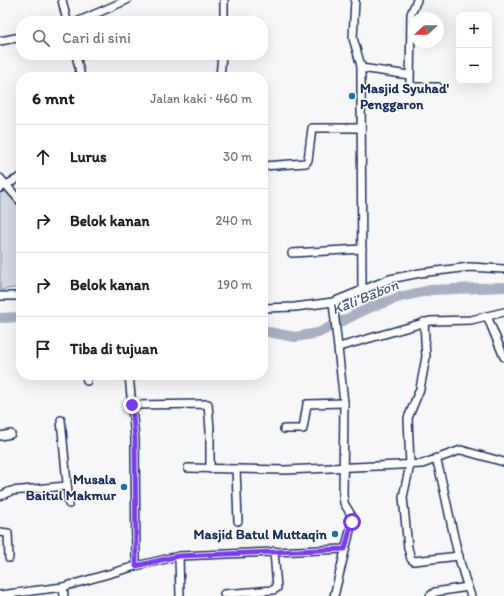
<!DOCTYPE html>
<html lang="id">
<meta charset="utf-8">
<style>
:root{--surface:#fff;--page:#f2f2f2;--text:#202124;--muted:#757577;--line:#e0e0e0}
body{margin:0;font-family:Itim,sans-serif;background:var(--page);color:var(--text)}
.controls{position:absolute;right:12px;top:12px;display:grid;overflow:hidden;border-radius:8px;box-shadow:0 4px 16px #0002}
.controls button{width:36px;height:36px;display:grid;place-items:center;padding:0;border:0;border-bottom:1px solid var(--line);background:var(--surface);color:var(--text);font:20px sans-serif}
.compass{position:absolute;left:408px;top:12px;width:36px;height:36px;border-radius:50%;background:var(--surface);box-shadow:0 4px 16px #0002;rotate:249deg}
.stop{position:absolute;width:12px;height:12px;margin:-9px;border:3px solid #7c3aed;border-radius:50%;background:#fff}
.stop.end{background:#7c3aed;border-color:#fff;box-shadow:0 1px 4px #0008}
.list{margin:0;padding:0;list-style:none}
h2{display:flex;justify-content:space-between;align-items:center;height:52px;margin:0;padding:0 16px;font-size:17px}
h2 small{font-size:13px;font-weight:400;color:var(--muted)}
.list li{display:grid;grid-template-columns:26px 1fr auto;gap:12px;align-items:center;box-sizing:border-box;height:64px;padding:0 16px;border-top:1px solid var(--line)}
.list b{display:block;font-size:15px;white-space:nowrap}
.list em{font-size:13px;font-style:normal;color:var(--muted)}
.icon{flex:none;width:22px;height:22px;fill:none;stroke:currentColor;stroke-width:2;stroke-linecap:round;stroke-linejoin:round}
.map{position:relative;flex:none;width:504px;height:596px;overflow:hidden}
.search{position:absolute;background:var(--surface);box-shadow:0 4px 16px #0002;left:16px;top:16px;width:252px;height:44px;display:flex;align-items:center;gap:10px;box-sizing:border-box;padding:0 14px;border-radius:16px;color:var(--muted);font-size:15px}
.panel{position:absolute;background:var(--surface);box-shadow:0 4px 16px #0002;left:16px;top:72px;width:252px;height:308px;border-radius:16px}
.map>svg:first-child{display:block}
.green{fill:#d6d9e2;stroke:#7884a0}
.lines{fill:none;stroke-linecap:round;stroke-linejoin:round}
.river{stroke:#a9b0c1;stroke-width:10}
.minor-casing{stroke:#1b2f5e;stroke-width:10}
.minor{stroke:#fff;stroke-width:7}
.route{stroke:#7c3aed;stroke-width:5}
.poi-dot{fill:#1f6fb2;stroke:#fff;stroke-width:1.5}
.labels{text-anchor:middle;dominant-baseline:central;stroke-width:3;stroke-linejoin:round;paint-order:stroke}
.poi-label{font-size:14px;font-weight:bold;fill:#1b2f5e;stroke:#fff;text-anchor:end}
.water-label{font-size:15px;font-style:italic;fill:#4d5c81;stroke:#fff}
</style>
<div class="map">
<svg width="504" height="596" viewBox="0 0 504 596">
<rect width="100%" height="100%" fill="#f6f7f9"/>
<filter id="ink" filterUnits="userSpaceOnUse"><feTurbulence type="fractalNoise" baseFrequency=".025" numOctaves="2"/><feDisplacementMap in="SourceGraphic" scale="8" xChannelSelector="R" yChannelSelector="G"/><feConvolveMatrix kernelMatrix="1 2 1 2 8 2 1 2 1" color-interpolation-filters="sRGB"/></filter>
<g filter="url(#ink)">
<!-- green -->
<polygon class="green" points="5,191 21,209 21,217 17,219 21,233 21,287 0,290 0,193"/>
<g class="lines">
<!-- river -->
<g class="river">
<polyline points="0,318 21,317"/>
<polyline points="263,331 295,337 318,333 369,308 400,297 431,290 504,287"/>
</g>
<!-- minor casing -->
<g class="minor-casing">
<g id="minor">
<polyline points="62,0 67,21"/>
<polyline points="224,0 224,21"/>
<polyline points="355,0 353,38 361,66 361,78 362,291"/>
<polyline points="417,0 411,14 410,84 414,87 438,87"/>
<polyline points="79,21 127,0"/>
<polyline points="0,41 21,37"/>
<polyline points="76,55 81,77"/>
<polyline points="361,68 409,75"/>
<polyline points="220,77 222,55"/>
<polyline points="263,166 306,163 308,160 312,128 361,128"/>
<polyline points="0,178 21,202"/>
<polyline points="0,188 21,177"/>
<polyline points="292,253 362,249"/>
<polyline points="0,296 21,296"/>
<polyline points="333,302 344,403 343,494 344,503 353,518 334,596"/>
<polyline points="263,308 295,307 333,302 390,279 420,273 470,267 504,269"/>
<polyline points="487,316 504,357"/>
<polyline points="424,322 426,357 420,389 408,418 410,465 403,497 408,548 411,559 414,561 459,556"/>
<polyline points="339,347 430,321 471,320 504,312"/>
<polyline points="86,375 87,381"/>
<polyline points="129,375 135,439 136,566"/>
<polyline points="132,405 208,404 210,430 210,469"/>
<polyline points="61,420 69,504"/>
<polyline points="284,429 303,429 307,404 344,403"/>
<polyline points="0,436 11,434"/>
<path d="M 436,458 C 449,504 454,552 471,596"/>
<polyline points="188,468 285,470 422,464 461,450 504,462"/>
<polyline points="236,469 238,521"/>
<polyline points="0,496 11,491 67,486"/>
<polyline points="0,532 8,533 9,558"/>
<polyline points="179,556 180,596"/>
<polyline points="63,587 64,596"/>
<polyline points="224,594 273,590 277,588 274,551"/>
<polyline points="0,595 63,587 136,566 179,556 345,549"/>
<polyline points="430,596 435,592 468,587"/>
</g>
</g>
<!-- minor -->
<use href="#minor" class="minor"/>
</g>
</g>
<g class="lines" filter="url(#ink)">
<!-- route -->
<polyline class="route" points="132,405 135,439 136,566 178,556 345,549 352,522"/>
</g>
<!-- markers -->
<g class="poi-dot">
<circle cx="352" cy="96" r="4"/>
<circle cx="124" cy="487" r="4"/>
<circle cx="335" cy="534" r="4"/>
</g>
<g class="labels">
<!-- poi labels -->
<g class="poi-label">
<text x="360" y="88" text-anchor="start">Masjid Syuhad'<tspan x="360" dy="16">Penggaron</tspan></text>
<text x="116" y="479">Musala<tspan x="116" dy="16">Baitul Makmur</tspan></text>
<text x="327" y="534">Masjid Batul Muttaqin</text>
</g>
<!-- water labels -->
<g class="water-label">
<text transform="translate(365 297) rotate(-22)">Kali Babon</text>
</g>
</g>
</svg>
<div class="controls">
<button>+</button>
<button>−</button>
</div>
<svg class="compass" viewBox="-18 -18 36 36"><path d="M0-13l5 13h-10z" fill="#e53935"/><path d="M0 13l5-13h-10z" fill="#757577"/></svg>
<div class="stop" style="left:352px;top:522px"></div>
<div class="stop end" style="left:132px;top:405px"></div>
<div class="search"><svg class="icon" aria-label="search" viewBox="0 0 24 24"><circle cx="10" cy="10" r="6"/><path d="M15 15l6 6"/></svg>Cari di sini</div>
<section class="panel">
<h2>6 mnt<small>Jalan kaki · 460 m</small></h2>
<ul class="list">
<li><svg class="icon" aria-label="ahead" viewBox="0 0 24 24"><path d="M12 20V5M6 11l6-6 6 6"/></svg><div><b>Lurus</b></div><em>30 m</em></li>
<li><svg class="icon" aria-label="right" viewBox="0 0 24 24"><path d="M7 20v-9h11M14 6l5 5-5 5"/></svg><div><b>Belok kanan</b></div><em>240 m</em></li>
<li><svg class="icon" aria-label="right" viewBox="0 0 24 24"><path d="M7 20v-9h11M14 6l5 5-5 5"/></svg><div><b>Belok kanan</b></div><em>190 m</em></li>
<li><svg class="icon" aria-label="arrive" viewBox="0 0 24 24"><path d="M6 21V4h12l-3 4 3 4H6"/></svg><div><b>Tiba di tujuan</b></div></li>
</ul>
</section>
</div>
